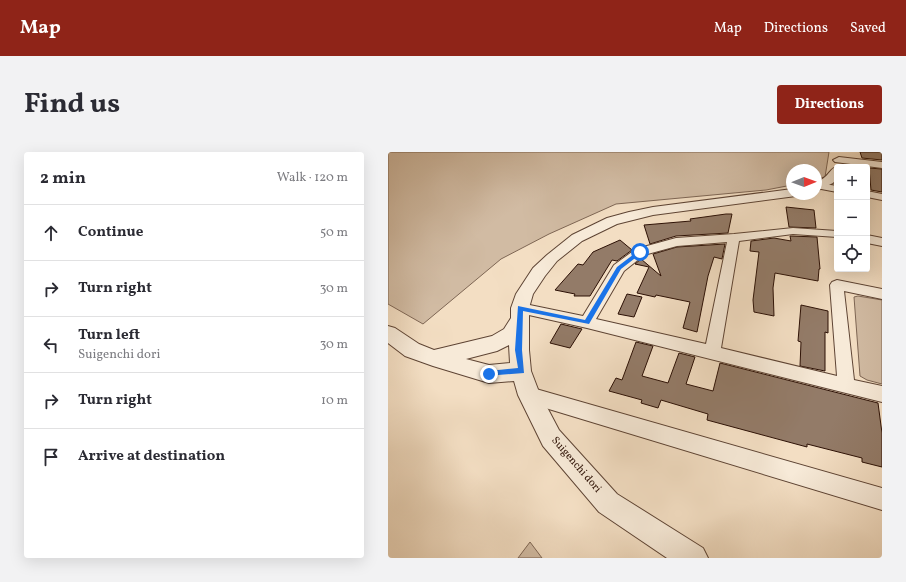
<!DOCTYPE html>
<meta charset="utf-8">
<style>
:root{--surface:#fff;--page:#f2f2f3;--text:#2b2b33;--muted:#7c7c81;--line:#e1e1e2;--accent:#8f2418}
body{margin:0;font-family:Vollkorn,serif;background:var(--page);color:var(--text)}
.controls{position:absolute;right:12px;top:12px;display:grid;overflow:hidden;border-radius:4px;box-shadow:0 4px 16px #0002}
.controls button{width:36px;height:36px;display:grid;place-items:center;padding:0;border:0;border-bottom:1px solid var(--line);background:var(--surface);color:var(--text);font:20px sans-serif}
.compass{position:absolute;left:398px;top:12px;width:36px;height:36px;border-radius:50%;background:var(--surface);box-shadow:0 4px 16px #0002;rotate:89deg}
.stop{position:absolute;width:12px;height:12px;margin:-9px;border:3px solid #1a73e8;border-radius:50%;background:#fff}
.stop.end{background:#1a73e8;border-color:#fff;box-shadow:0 1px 4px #0008}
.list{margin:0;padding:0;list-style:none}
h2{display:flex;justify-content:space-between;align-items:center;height:52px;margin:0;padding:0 16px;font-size:17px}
h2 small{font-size:13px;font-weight:400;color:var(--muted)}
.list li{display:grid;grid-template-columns:26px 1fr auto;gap:12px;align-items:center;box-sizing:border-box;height:56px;padding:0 16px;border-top:1px solid var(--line)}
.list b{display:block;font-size:15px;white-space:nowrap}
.list p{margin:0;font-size:13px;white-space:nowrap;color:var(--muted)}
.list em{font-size:13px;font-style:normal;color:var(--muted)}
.icon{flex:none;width:22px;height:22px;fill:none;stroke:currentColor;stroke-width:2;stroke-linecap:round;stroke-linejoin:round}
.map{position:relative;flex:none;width:494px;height:406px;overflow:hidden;border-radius:4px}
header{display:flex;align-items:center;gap:24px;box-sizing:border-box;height:56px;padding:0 20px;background:var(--accent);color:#fff}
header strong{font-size:19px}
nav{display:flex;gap:22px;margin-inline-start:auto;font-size:14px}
.intro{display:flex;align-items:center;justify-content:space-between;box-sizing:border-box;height:96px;padding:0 24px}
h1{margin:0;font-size:28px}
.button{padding:10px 18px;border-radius:4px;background:var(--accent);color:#fff;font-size:14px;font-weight:700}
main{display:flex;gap:24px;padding:0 24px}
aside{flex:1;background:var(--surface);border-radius:4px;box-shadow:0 4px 16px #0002}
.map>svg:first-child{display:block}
.green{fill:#d1bba3;stroke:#7e6654}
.building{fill:#937b68;stroke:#2c1005}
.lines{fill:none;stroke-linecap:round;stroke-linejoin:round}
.minor-casing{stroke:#5e4434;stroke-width:2}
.tertiary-casing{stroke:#5e4434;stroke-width:2}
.minor{fill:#f7ead8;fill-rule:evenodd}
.tertiary{fill:#f7ead8;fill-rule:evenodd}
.route{fill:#1a73e8}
.labels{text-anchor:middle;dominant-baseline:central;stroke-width:3;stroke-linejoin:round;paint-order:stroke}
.street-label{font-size:11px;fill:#2c1005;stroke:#f7ead8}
</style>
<header>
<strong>Map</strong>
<nav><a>Map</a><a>Directions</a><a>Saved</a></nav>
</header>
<div class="intro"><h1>Find us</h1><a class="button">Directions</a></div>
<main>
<aside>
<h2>2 min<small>Walk · 120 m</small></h2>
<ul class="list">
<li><svg class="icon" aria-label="ahead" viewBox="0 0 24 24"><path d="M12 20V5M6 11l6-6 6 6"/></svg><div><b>Continue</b></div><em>50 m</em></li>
<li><svg class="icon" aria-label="right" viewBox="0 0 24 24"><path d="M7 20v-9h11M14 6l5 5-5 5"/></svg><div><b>Turn right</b></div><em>30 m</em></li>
<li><svg class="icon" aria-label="left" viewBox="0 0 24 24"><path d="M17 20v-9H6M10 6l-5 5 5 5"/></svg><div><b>Turn left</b><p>Suigenchi dori</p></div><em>30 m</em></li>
<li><svg class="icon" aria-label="right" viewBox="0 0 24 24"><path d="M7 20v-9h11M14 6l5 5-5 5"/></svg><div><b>Turn right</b></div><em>10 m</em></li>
<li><svg class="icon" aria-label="arrive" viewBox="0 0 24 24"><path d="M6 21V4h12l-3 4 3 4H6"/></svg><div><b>Arrive at destination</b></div></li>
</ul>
</aside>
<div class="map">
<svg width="494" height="406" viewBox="0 0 494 406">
<rect width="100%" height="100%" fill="#f3dec3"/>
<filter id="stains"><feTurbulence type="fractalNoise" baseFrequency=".005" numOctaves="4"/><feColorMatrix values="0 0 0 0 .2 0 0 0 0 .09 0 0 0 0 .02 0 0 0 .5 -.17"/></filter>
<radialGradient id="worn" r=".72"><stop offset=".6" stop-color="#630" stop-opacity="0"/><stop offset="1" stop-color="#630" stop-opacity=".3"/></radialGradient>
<!-- green -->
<g class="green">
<polygon points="0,0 441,0 437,25 428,27 428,18 404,18 404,33 378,38 228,52 161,82 113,107 35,172 0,152"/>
<polygon points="470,144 494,148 494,232 479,228 472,224 466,145"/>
<polygon points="142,390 154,406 130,406"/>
</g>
<!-- building -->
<g class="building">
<polygon points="472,0 494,0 494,8 474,6"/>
<polygon points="481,16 494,17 494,40 483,38"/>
<polygon points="398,55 426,58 428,76 401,75"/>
<polygon points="338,62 344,62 340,81 288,84 262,92 256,73 303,69 302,67"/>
<polygon points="402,84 429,85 432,117 431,117 430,129 387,121 385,136 386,164 366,160 365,148 371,100 362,99 363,89 386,86 403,89"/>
<polygon points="232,88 244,98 229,109 224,108 202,144 186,144 187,142 167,138 190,112 195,113 205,100"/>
<polygon points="337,92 334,107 326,105 320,124 309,180 295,176 302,150 268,143 267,145 249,141 261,115 247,112 253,107 273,124 265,102 289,95"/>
<polygon points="239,142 254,145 246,165 230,162"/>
<polygon points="413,153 440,159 440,181 437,180 437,219 412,214 413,190 410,189"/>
<polygon points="173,172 194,177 182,196 162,191"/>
<polygon points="248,190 265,194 254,224 280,231 291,201 307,205 298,232 325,239 332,211 490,251 494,281 494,315 474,310 474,306 419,292 419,295 319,268 320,262 273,248 270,256 253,251 254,248 221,239 228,226 234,228"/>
</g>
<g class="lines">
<!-- minor casing -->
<g class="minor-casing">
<g id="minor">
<polygon points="430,31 449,34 449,40 428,36 428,32"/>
<polygon points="479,39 494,42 494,48 479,45"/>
<path d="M 405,76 L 449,79 L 449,85 L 405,82 L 351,89 L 333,196 L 449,224 L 442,133 L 444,130 L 449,128 L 494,137 L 494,147 L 456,139 L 466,228 L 494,234 L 494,250 L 199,176 L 132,161 L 127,160 L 125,156 L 127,152 L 132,151 L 195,164 L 226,113 L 248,97 L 288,86 L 346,82 ZM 339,90 L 318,192 L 208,167 L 236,119 L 256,103 L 289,94 Z"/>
<polygon points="479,83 494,86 494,94 479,91"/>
<polygon points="141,235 494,336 494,358 141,251 135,249 132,243 135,237"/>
</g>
</g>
<!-- tertiary casing -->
<g class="tertiary-casing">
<g id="tertiary">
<polygon points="451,5 494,10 494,16 447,10 445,8"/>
<path d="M 449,15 L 449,26 L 445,31 L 428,39 L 428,30 C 431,29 435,27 437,25 C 443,20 443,15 451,15 Z"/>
<path d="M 404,37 L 404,42 L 410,42 L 408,44 L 265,63 L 229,72 L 194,89 L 169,109 L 157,124 L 145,142 L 141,156 L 141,198 L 143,219 L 151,240 L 171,278 L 229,342 L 315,396 L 320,406 L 279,406 L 211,360 L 155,294 L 130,243 L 126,229 L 101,231 L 45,214 L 17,204 L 0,191 L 0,174 L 7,176 L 31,192 L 46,198 L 104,184 L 116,177 L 123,166 L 123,156 L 128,142 L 145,116 L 159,103 L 184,83 L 219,66 L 241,60 L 265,55 ZM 121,193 L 122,211 L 101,213 L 78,207 L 109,199 Z"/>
</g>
</g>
<!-- minor -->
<use href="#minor" class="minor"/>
<!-- tertiary -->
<use href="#tertiary" class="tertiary"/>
</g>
<!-- route -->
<polygon class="route" points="250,99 255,100 233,117 201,172 135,159 134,198 136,221 98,224 97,222 101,219 130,216 127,198 130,154 197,168 229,115"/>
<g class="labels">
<!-- street labels -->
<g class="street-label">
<text transform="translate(188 313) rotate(49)">Suigenchi dori</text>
</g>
</g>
<rect width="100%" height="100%" filter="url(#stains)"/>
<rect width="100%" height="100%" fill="url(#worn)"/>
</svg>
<div class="controls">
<button>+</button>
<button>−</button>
<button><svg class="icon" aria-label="locate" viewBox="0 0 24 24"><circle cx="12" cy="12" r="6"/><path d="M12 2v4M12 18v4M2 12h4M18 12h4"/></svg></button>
</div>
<svg class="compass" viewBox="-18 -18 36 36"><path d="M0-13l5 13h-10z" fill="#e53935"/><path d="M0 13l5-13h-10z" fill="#7c7c81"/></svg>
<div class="stop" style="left:252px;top:100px"></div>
<div class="stop end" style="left:101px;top:222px"></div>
</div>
</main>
